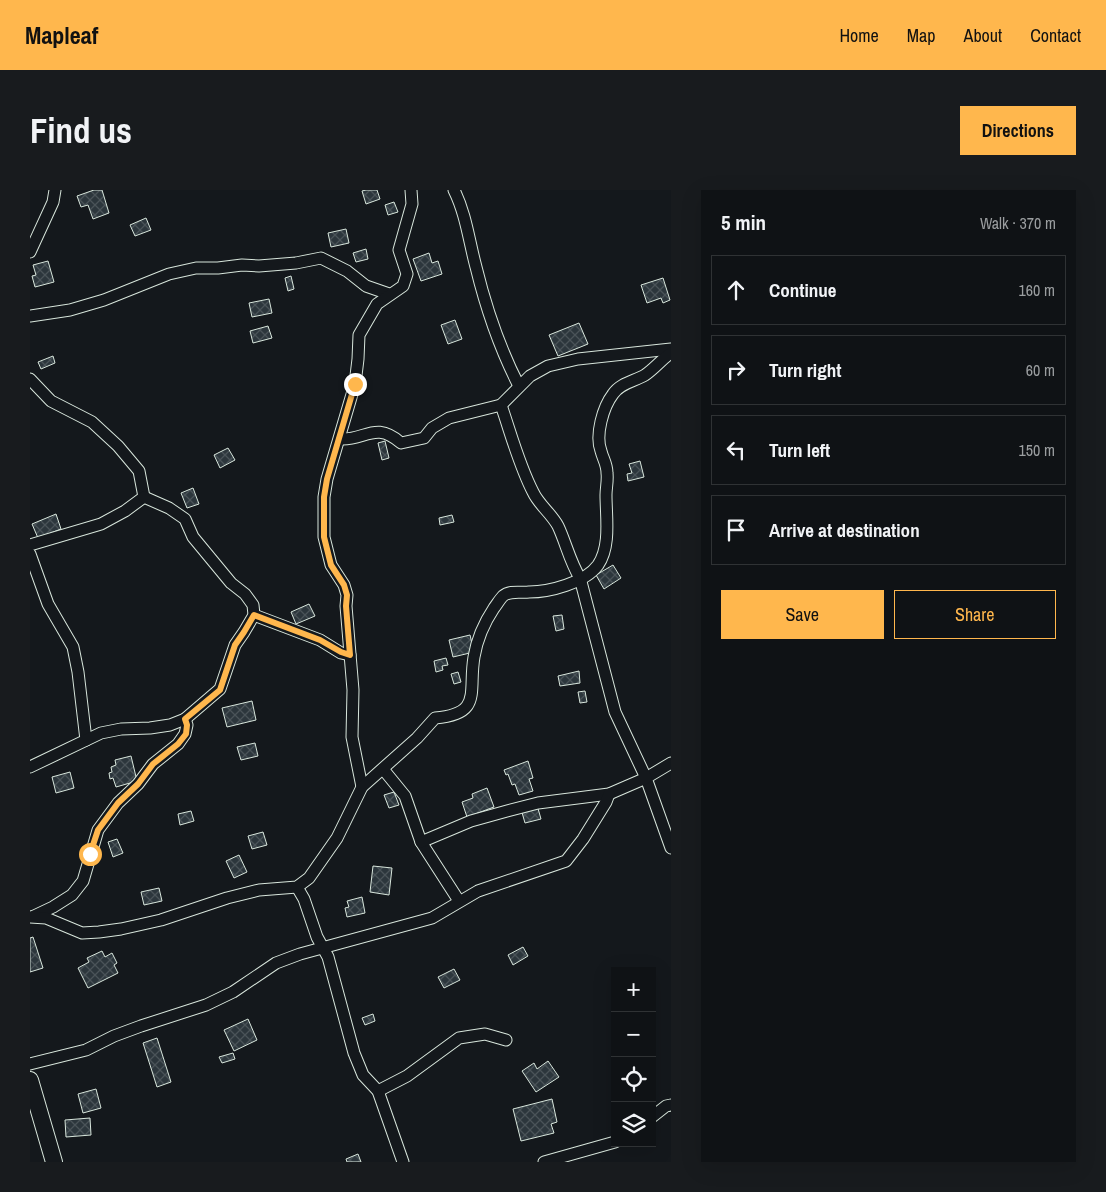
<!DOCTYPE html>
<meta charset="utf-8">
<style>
:root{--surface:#0f1215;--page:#181b1e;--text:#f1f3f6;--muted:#9b9ea0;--line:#2f3234;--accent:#ffb74d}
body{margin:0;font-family:"Archivo Narrow",sans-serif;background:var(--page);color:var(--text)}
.controls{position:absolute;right:15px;bottom:15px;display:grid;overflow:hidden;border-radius:0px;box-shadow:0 5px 20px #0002}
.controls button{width:45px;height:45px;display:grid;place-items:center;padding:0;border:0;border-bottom:1px solid var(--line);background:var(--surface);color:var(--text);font:25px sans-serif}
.stop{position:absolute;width:15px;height:15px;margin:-11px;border:4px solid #ffb74d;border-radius:50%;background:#fff}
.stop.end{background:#ffb74d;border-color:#fff;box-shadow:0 1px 5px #0008}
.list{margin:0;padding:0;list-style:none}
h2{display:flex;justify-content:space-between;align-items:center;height:65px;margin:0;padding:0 20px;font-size:21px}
h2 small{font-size:16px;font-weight:400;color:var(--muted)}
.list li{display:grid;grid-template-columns:32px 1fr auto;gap:15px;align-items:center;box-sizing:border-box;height:70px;margin:0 10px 10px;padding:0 10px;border:1px solid var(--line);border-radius:0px}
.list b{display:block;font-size:19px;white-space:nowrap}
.list em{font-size:16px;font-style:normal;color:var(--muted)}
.actions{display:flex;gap:10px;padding:15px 20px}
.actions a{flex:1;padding:11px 0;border:1px solid var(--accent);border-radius:0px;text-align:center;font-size:18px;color:var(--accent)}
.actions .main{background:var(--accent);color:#111}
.icon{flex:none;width:28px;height:28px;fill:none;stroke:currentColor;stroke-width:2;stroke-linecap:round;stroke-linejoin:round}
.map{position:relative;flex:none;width:641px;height:972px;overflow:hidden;border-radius:0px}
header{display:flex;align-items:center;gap:30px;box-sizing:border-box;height:70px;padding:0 25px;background:var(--accent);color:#111}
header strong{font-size:24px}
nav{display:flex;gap:28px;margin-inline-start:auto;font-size:18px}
.intro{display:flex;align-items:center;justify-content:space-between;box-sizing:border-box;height:120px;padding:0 30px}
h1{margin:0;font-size:35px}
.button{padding:12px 22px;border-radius:0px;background:var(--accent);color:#111;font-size:18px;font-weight:700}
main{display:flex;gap:30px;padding:0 30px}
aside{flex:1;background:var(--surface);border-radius:0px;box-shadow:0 5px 20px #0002}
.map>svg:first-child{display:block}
.building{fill:url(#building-cross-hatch);stroke:#d8e6dc}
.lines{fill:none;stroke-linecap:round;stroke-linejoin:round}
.street-casing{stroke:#d8e6dc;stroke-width:13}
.secondary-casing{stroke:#d8e6dc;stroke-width:18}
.street{stroke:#14181c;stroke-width:11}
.secondary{stroke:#14181c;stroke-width:16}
.route{stroke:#ffb74d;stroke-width:6}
</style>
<header>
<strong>Mapleaf</strong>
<nav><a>Home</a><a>Map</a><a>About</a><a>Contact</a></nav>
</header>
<div class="intro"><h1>Find us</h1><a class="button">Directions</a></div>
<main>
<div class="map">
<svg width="641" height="972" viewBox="0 0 641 972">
<defs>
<pattern id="building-cross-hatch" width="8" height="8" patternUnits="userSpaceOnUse" patternTransform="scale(1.25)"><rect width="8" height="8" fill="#2c363c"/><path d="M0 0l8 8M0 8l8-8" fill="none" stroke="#4a5358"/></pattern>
</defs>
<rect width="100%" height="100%" fill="#14181c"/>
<!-- building -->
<g class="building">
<polygon points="64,0 72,0 79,23 63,29 58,15 51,17 47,6"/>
<polygon points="336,0 347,0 350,9 336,14 332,1"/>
<polygon points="364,12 368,22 358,25 355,15"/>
<polygon points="116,28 121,40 105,46 100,35"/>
<polygon points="316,39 319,53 301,57 298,43"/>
<polygon points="336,59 338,69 326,72 323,63"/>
<polygon points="399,63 402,73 408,71 412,84 391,91 383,69"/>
<polygon points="18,71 24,92 5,97 2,86 6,85 3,75"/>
<polygon points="261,86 264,99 258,101 255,88"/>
<polygon points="633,88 640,110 633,113 631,108 617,113 611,95"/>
<polygon points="239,109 242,123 222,127 219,113"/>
<polygon points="425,130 432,149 418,154 411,135"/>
<polygon points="549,133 558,154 528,166 519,145"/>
<polygon points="238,136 242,148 223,153 220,141"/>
<polygon points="23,166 25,173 11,179 8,172"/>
<polygon points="355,251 359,268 352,270 348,253"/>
<polygon points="198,258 205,270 190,278 184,265"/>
<polygon points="610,271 614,287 598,291 597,284 602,283 599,274"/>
<polygon points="163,298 169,314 157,318 151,303"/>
<polygon points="26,324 31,339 8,348 2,334"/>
<polygon points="422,325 424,332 410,335 409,328"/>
<polygon points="583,375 591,388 574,399 566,385"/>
<polygon points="279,414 285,426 266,434 261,422"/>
<polygon points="532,425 534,439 526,441 523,426"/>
<polygon points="440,445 444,462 423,467 419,450"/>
<polygon points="416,468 418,475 412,476 413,480 406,482 404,471"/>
<polygon points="549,481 550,493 530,496 528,486"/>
<polygon points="428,482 431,492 424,494 421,484"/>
<polygon points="555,501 557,512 550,513 548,502"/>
<polygon points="222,511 226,530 197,537 192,518"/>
<polygon points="225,553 228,566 211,570 207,557"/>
<polygon points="101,566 107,591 86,597 83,588 80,589 79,583 82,582 81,577 86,575 85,570"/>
<polygon points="498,571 503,588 499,589 503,601 489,605 485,594 482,595 478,584 476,585 474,580"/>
<polygon points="40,582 44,598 26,603 22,587"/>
<polygon points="457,598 464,617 437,627 432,612 443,608 442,604"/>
<polygon points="364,602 369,615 359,618 354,605"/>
<polygon points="507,615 511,629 495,633 491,619"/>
<polygon points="161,621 164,631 150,635 148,624"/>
<polygon points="233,642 237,655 222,659 218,646"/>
<polygon points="87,649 93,663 83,667 78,652"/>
<polygon points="209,665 217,682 204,688 196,671"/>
<polygon points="343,676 362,678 359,705 340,702"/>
<polygon points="129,698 132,711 114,715 111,702"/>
<polygon points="332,707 335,723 317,727 315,718 319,717 317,711"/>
<polygon points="3,747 13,778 0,782 0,748"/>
<polygon points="493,757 498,766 483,775 478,765"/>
<polygon points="72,761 75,767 82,763 87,773 84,775 88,783 58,798 48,778 59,772 57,768"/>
<polygon points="424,779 430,790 414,798 408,787"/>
<polygon points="343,824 345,831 335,835 332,828"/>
<polygon points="218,829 227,850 204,861 194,840"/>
<polygon points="127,848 141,892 127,897 113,853"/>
<polygon points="203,863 205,869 192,873 189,867"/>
<polygon points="518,871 529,887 506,902 492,881 504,873 507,879"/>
<polygon points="66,899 71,918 53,923 48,904"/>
<polygon points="522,909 527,932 521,934 524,943 491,951 483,919"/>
<polygon points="60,928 61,945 36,947 35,930"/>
<polygon points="328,964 331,972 317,972 316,969"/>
</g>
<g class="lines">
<!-- street casing -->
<g class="street-casing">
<g id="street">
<path d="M 424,0 C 436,24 439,51 446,77 C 456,118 470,159 489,196"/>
<polyline points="0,62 23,12 25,0"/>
<polyline points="0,126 40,120 74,110 139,84 166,78 188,78 212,75 229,76 266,73 291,68 317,81 336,96 359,104"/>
<polyline points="0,189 21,211 62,232 88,256 109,281 114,307"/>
<path d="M 310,249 C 335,251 345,230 371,253 L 394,248 L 402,238 L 419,228 L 471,215 L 500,186 L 518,176 L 548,169 L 641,159"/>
<polyline points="0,355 71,334 95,321 114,307"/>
<polyline points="0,364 18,414 43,457 48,482 56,550"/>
<polyline points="224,425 290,450 311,463 320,465"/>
<polyline points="641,573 616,588 641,658"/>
<polyline points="0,577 71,543 91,539 120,538 140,535 155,529 190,499 205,455 214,442 224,425 223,415 215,404 201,393 163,347 155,329 139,318 114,307"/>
<polyline points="353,579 375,606 391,652 429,711"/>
<polyline points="332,597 322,547 323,500 316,416 317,405 314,395 301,375 294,347 294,307 297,289 325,194 328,169 329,145 347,114 373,96 377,84 369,60 382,14 381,0"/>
<path d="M 391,652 L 441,631 L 477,621 L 508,613 L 579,604 L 616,588 L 585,522 L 550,388 C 540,372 536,353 528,336 C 521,323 509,315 503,302 C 489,275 481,244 471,215"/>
<polyline points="267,697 274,709 287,747 298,767 324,863 333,885 348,901 373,972"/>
<polyline points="4,726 23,717 42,705 53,691 68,640 88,613 108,594 123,574 148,554 155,544 157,535 155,529"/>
<path d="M 0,727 L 16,728 L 52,743 L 69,742 L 91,739 L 131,730 L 197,708 L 229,700 L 267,697 L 279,688 L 307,648 L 332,597 L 387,548 L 405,528 C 453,524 438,502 444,467 C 447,449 454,433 464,418 C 467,414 470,409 473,406 C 480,400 490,403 499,402 C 519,402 555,393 568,375 C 581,356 576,327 576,305 C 576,298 578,290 577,283 C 577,274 573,269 571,261 C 565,245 573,217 583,204 C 590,193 605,191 615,185 C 624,179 632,169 641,163"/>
<polyline points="0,874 56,860 84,846 111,836 176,815 203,802 246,773 270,764 402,728 448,701 536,671 553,649 576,612 579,604"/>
<polyline points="348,901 377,886 429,848 455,844 476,850"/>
<polyline points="622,927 636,916 641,915"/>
<polyline points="514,972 585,952"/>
</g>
</g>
<!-- secondary casing -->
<g class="secondary-casing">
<polyline id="secondary" points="0,890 24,972"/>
</g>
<!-- street -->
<use href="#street" class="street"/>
<!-- secondary -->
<use href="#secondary" class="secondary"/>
</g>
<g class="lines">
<!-- route -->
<polyline class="route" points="60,664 68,640 88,613 108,594 123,574 148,554 156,544 157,535 155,529 190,500 205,455 214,442 224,425 290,450 311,462 320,465 316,416 317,405 314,395 301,375 294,347 294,307 297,289 325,194"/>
</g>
</svg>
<div class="controls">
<button>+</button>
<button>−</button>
<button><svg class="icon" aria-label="locate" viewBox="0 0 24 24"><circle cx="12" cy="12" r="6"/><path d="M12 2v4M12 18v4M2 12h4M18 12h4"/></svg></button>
<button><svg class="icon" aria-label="layers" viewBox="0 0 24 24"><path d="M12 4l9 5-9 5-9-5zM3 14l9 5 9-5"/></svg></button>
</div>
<div class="stop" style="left:60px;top:664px"></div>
<div class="stop end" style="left:325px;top:194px"></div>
</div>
<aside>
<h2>5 min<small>Walk · 370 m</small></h2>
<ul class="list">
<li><svg class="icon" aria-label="ahead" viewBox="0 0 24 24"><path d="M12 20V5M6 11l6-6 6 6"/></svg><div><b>Continue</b></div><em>160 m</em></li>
<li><svg class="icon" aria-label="right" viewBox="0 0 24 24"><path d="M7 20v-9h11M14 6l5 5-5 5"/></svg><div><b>Turn right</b></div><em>60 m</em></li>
<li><svg class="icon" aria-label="left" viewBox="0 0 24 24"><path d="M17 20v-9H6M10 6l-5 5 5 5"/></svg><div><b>Turn left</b></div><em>150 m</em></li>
<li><svg class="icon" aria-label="arrive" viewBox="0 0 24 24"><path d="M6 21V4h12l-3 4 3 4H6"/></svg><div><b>Arrive at destination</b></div></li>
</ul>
<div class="actions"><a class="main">Save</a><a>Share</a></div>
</aside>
</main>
